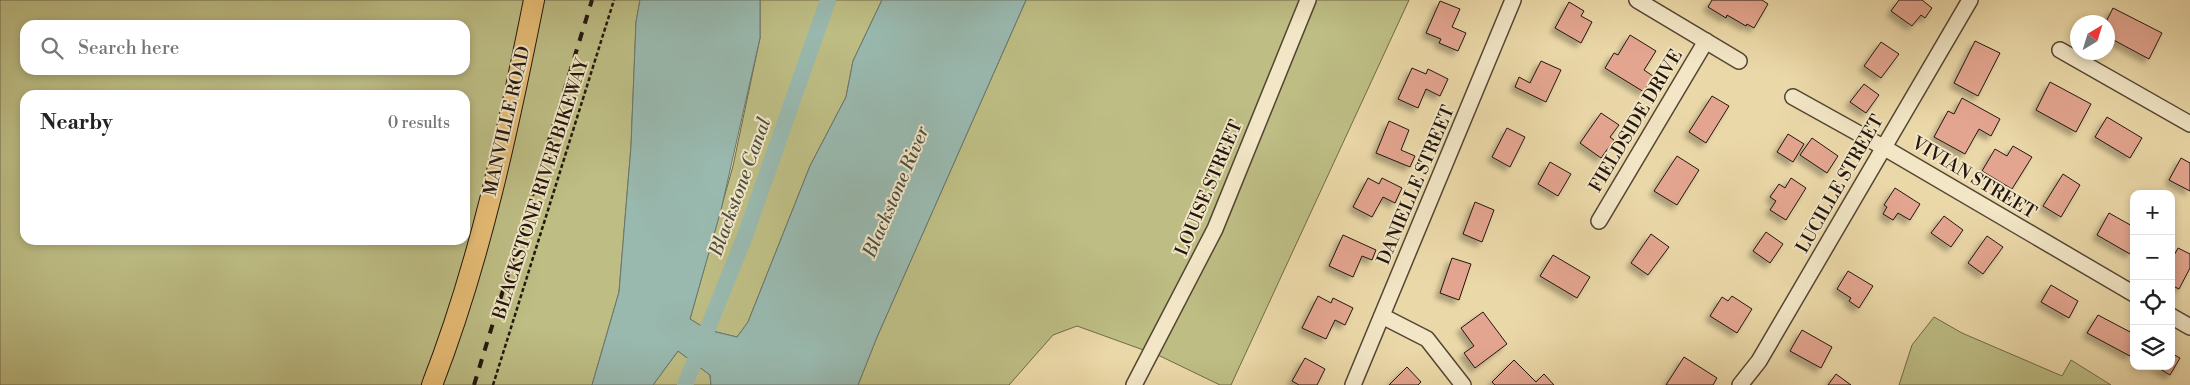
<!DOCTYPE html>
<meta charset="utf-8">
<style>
:root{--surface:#fff;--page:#f6f6f6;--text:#222;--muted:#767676;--line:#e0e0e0}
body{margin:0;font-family:"Libre Bodoni",serif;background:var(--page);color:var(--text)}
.controls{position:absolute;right:15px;bottom:15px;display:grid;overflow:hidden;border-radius:10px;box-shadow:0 2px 8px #0003}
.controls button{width:45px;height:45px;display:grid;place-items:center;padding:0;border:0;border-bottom:1px solid var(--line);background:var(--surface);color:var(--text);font:25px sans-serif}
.compass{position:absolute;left:2070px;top:15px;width:45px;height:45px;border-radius:50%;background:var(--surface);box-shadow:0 2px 8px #0003;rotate:38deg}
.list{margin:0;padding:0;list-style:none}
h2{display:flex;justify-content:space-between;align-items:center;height:65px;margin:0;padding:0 20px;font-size:21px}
h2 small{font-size:16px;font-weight:400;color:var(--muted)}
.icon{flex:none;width:28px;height:28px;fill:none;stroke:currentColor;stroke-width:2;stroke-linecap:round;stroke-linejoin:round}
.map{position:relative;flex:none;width:2190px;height:385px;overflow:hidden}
.search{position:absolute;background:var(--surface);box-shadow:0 2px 8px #0003;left:20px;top:20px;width:450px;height:55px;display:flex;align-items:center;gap:12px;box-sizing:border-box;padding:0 18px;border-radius:15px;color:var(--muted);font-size:19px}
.panel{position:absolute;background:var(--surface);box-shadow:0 2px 8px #0003;left:20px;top:90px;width:450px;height:155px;border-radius:15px}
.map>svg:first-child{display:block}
.green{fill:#bdbd84;stroke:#706a49;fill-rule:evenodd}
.water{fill:#99b9af;stroke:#69786f}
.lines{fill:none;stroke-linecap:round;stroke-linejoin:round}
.canal{stroke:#99b9af;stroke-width:16}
.building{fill:#e3a58f;stroke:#22160e;filter:url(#shadow)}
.minor-casing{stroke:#544634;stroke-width:18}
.major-casing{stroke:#22160e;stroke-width:22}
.path{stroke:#22160e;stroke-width:2.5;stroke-dasharray:4 2.5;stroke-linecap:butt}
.minor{stroke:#f2e6c6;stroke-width:15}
.major{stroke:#e6bc74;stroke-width:20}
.rail{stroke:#22160e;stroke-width:4;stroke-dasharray:9 9;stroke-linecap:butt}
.labels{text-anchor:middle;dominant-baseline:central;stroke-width:4;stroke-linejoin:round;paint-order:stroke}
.street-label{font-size:18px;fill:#22160e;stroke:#f2e6c6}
.water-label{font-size:19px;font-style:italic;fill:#4c4f46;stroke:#f2e6c6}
</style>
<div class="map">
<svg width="2190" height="385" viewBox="0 0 2190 385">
<defs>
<filter id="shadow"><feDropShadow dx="-4.5" dy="4.5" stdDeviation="2.5" flood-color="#0004"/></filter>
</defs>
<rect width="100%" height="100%" fill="#ebd8a8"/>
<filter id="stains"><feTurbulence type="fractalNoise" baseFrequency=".004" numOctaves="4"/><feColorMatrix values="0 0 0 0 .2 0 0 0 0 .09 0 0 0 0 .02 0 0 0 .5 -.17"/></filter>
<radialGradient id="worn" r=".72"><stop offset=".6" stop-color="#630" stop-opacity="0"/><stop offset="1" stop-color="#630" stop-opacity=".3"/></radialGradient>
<!-- green -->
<g class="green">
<path d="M 0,0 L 640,0 L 636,22 L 631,146 L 619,292 L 592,385 L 0,385 ZM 25,25 L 465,25 L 465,70 L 25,70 ZM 25,95 L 465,95 L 465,240 L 25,240 Z"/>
<polygon points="760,0 882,0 853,61 846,97 810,166 748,322 737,337 708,330 690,319 733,166 760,38"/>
<polygon points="1026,0 1409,0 1231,385 1220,385 1160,356 1077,326 1053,335 1009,385 858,385 877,337"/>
<polygon points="1934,317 1962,333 2062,376 2071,360 2111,385 1899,385 1912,345"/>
<polygon points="678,351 710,375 711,385 653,385"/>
</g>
<!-- water -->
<polygon class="water" points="640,0 760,0 760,38 721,210 690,319 708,330 737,337 748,322 810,166 846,97 853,61 882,0 1026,0 877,337 858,385 711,385 710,375 678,351 653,385 592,385 619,292 631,146 636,22"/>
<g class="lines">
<!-- canal -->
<polyline class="canal" points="685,385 745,236 828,0"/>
</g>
<!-- building -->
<g class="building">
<polygon points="1712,0 1762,0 1768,4 1754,28 1747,24 1746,26 1727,15 1726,18 1708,7"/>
<polygon points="1899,0 1922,0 1932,8 1925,18 1921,15 1912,26 1891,11"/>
<polygon points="1440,1 1460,9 1452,27 1466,33 1458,51 1439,43 1441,39 1426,33"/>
<polygon points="1569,2 1584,11 1581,16 1592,22 1581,43 1555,28"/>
<polygon points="2113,8 2162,33 2149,59 2108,37 2106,22"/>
<polygon points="1630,35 1656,51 1644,70 1653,76 1644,92 1605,68 1614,53 1618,55"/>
<polygon points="1975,41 2000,53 1978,96 1954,83"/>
<polygon points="1881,42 1899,54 1881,78 1864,66"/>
<polygon points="1541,61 1561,70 1546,102 1515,87 1519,77 1530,83"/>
<polygon points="1412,68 1426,74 1428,69 1448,79 1440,96 1426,89 1418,108 1398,99"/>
<polygon points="2050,82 2091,104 2076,132 2036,110"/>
<polygon points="1864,84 1879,95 1866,113 1850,102"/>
<polygon points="1712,96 1729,106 1706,143 1689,132"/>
<polygon points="1962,98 2000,119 1991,136 1979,129 1965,154 1934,137 1948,111 1954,114"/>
<polygon points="1601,113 1619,125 1610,137 1614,140 1601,158 1580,143"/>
<polygon points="2107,117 2142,138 2130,158 2095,137"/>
<polygon points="1389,121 1409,130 1401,150 1415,156 1410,167 1376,153"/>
<polygon points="1507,128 1525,137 1510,167 1492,157"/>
<polygon points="1788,134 1804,144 1793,162 1777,152"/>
<polygon points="1812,138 1838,156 1827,173 1800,155"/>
<polygon points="2013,146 2032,157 2012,189 1982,171 1995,149 2007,156"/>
<polygon points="1677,156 1699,170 1677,205 1654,191"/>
<polygon points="2181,158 2190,163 2190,191 2169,180"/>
<polygon points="1550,162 1571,174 1558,196 1538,184"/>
<polygon points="2063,174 2080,185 2061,217 2043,206"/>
<polygon points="1368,178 1379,184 1382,178 1402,188 1395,203 1383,197 1372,217 1353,207"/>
<polygon points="1791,178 1806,188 1786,220 1770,210 1776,201 1770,197 1779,184 1785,188"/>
<polygon points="1895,188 1920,204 1910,220 1898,213 1893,220 1883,214 1887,207 1884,205"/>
<polygon points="1475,202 1494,210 1482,242 1463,234"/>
<polygon points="2109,213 2134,227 2134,247 2130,254 2097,235"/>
<polygon points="1944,216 1963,230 1951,247 1931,233"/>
<polygon points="1766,232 1783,244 1770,263 1753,251"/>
<polygon points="1651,234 1669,247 1648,275 1631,263"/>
<polygon points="1343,235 1376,250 1372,260 1362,256 1353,277 1329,266"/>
<polygon points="1987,236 2003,247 1983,274 1968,263"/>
<polygon points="2178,248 2190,254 2190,268 2179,289 2171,285 2171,261"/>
<polygon points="1553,255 1590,277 1577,298 1540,276"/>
<polygon points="1452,258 1471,264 1459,300 1440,293"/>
<polygon points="1848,271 1873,286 1859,308 1849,301 1851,298 1837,289"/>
<polygon points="2051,285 2078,301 2069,318 2041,302"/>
<polygon points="1318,296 1331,303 1333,298 1353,308 1345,325 1335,320 1326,339 1302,328"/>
<polygon points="1732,296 1752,309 1737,333 1710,316 1722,297 1728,301"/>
<polygon points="1483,312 1507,344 1475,368 1464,353 1474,346 1461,328"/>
<polygon points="2098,315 2134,334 2134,349 2130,356 2087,333"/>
<polygon points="1802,330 1832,347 1821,368 1790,351"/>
<polygon points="2171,353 2180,358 2170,375 2155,366 2171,366"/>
<polygon points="1684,357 1717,378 1713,385 1666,385"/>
<polygon points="1305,358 1325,369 1317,385 1299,385 1292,381"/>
<polygon points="1514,360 1536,382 1544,374 1554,385 1495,385 1492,382"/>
<polygon points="1407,367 1421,382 1418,385 1389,385"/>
<polygon points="1836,374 1851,385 1828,385"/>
</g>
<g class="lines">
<!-- minor casing -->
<g class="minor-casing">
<g id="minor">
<polyline points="1637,0 1739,61"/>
<polyline points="2060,50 2190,124"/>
<polyline points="1793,97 1883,147 2134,294"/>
<polyline points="1599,221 1706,41"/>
<polyline points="1382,316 1427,339 1463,385"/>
<polyline points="2171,316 2190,327"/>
<polyline points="1134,385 1215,229 1308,0"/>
<polyline points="1353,385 1513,0"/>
<polyline points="1740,385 1759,361 1970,0"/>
</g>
</g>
<!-- major casing -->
<g class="major-casing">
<path id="major" d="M 432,385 C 480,262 508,130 534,0"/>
</g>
<!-- path -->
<polyline class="path" points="493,385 614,0"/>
<!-- minor -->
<use href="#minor" class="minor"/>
<!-- major -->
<use href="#major" class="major"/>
<!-- rail -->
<polyline class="rail" points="474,385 592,0"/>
</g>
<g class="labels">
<!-- street labels -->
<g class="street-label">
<text transform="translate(507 121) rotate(-77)">MANVILLE ROAD</text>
<text transform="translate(1636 121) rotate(-59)">FIELDSIDE DRIVE</text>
<text transform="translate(1974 178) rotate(31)">VIVIAN STREET</text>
<text transform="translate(1840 184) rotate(-60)">LUCILLE STREET</text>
<text transform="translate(1416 185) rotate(-67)">DANIELLE STREET</text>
<text transform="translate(1209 188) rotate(-67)">LOUISE STREET</text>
<text transform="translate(541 189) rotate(-72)">BLACKSTONE RIVER BIKEWAY</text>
</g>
<!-- water labels -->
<g class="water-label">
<text transform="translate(740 187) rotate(-70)">Blackstone Canal</text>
<text transform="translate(896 192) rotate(-67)">Blackstone River</text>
</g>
</g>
<rect width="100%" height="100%" filter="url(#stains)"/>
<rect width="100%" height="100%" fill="url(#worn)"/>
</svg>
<div class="controls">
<button>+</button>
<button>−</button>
<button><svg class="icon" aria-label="locate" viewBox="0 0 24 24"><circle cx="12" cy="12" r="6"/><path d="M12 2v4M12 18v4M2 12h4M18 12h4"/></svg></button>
<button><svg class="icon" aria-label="layers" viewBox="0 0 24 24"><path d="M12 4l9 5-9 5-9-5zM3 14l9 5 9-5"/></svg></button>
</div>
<svg class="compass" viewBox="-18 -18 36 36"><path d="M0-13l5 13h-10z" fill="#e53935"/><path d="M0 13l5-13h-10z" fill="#767676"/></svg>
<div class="search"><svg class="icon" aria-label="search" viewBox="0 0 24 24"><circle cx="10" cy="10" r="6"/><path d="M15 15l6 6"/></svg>Search here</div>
<section class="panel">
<h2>Nearby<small>0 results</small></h2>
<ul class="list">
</ul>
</section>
</div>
